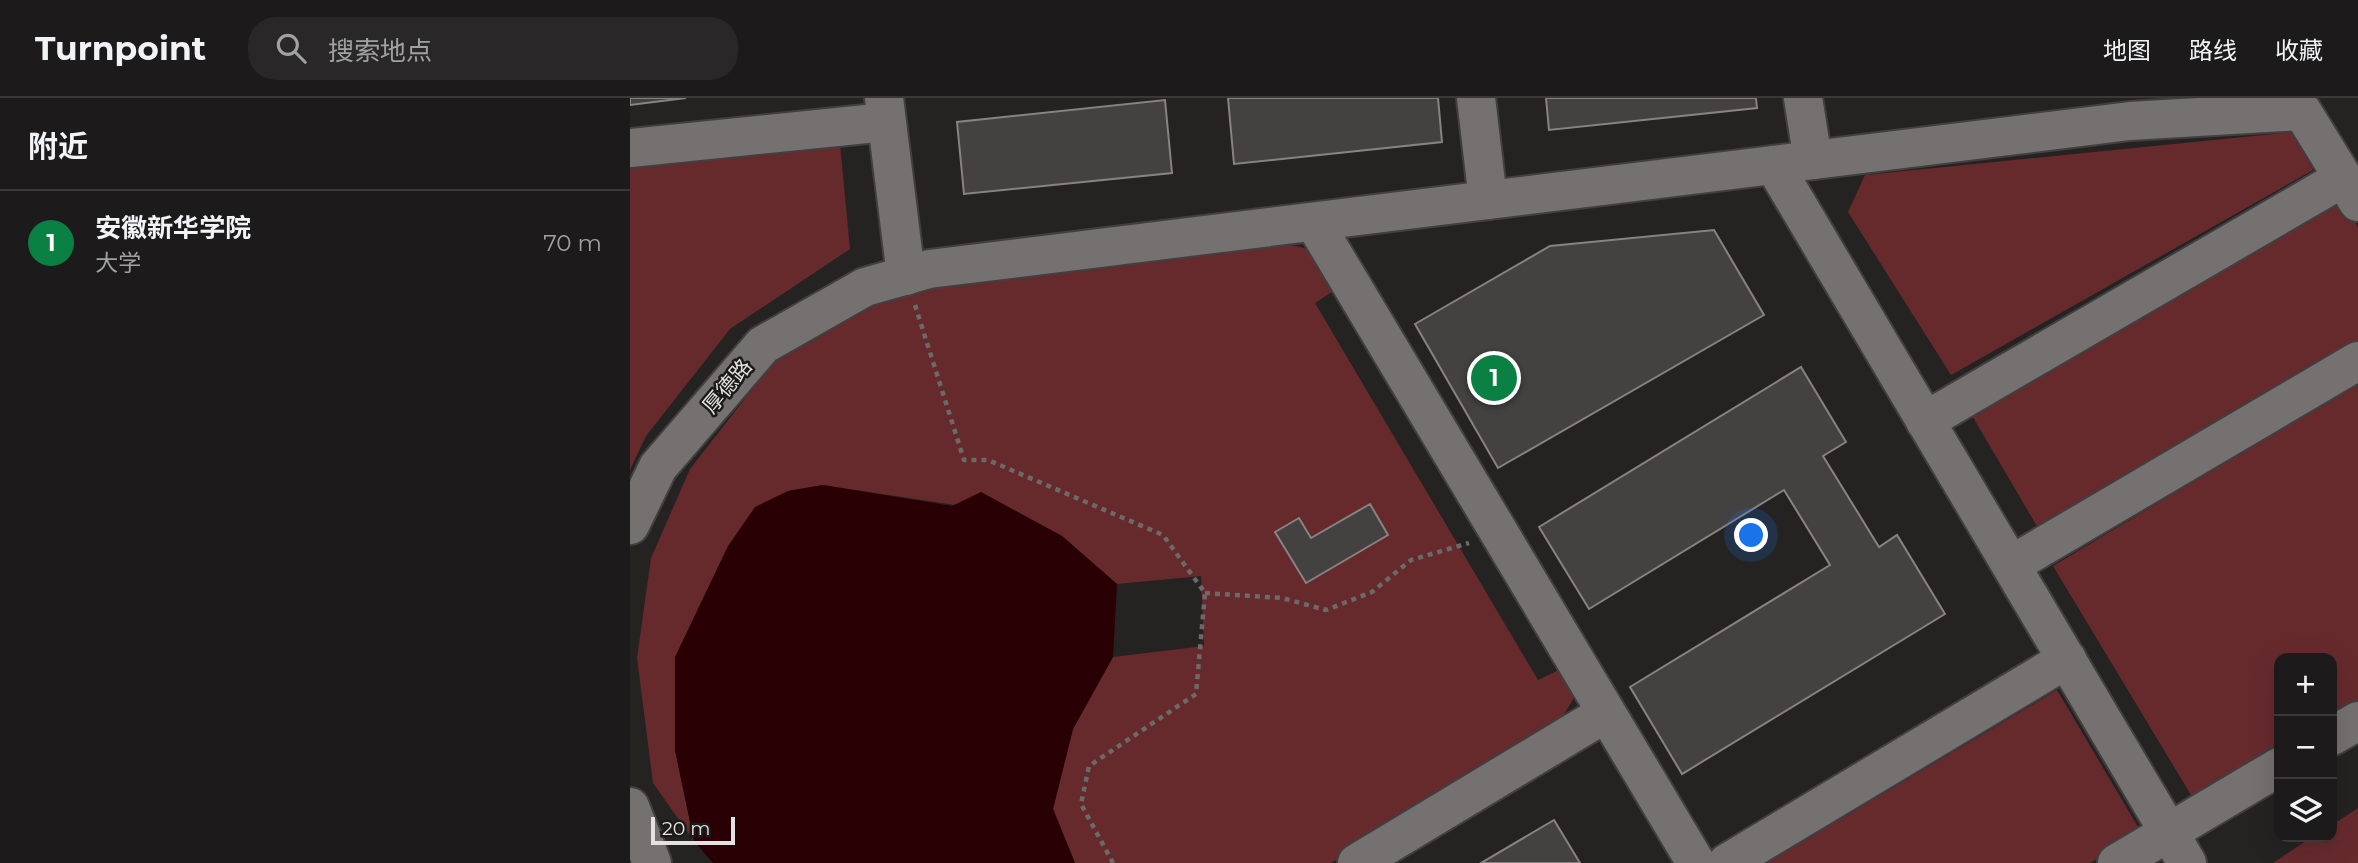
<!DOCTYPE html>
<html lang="zh">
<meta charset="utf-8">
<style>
:root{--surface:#1c1a1a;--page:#292727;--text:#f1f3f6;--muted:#a0a1a2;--line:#3a3839;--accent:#0b8043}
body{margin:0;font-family:Montserrat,"Noto Sans SC",sans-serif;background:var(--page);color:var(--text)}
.controls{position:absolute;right:21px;bottom:21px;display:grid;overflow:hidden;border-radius:14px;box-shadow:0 7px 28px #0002}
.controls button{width:63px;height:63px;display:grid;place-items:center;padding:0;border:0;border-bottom:2px solid var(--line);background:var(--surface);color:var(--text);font:35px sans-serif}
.scale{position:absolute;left:21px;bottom:18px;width:84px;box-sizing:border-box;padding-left:7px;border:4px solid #e3e1e1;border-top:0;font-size:19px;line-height:24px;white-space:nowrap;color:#e3e1e1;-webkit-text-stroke:5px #1c1919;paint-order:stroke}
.you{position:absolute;left:1122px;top:438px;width:24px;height:24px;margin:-18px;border:5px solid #fff;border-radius:50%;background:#1a73e8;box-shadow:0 0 0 10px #1a73e833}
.badge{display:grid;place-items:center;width:46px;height:46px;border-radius:50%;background:var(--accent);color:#fff;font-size:23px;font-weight:700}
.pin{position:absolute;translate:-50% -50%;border:4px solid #fff;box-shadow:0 2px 7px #0006}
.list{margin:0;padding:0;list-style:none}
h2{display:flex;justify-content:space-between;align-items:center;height:91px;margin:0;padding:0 28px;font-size:30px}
h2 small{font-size:23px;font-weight:400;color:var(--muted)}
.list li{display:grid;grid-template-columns:46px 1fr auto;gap:21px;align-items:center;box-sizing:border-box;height:105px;padding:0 28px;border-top:2px solid var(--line)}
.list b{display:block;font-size:26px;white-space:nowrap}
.list p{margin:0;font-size:23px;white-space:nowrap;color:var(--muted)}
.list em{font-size:23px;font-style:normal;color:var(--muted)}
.icon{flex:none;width:38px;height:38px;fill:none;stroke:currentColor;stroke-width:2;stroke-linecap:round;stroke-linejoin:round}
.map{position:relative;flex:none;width:1728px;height:765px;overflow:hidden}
header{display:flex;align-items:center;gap:42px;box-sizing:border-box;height:98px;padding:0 35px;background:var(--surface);border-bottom:2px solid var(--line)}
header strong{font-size:33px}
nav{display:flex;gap:38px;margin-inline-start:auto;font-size:24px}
.search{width:490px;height:63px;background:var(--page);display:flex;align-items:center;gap:18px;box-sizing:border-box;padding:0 24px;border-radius:28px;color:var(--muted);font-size:26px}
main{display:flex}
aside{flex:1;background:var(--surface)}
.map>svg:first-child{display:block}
.green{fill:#662a2d}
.water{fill:#290004}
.building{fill:#444141;stroke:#878383;stroke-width:2}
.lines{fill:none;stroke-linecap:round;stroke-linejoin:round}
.minor-casing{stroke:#413f3f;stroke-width:42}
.path{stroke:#6c6969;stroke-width:4.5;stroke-dasharray:5 5;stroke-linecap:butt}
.minor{stroke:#757171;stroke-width:38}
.labels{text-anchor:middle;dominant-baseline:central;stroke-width:5;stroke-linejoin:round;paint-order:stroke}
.street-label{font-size:21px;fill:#e3e1e1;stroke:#1c1919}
</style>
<header>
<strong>Turnpoint</strong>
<div class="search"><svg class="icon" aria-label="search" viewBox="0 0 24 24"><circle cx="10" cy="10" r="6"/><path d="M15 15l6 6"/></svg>搜索地点</div>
<nav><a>地图</a><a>路线</a><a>收藏</a></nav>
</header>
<main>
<aside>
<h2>附近<small></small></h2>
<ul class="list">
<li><span class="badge">1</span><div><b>安徽新华学院</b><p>大学</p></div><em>70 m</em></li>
</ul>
</aside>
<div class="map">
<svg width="1728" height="765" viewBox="0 0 1728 765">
<rect width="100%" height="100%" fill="#252222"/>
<!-- green -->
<g class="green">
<polygon points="1663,34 1683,72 1321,277 1218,114 1235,77"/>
<polygon points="210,46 220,151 100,231 16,338 0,372 0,66"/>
<polygon points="1709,98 1728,129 1728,247 1411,435 1341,316"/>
<polygon points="653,145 678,151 705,192 685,205 908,582 929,572 944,600 926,629 701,765 445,765 423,711 443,631 483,559 574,548 571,478 487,486 432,438 392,417 192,387 158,393 45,652 64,743 23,685 7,560 21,460 60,371 142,266 237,206 308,183"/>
<polygon points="1728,285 1728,610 1702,626 1702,560 1649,560 1649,657 1567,707 1423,468"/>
<polygon points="1427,592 1511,734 1460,765 1137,765"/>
<polygon points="1728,710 1728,765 1643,765 1682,739 1702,739 1702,727"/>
</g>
<!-- water -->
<polygon class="water" points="193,387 322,408 351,394 432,438 487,486 483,559 443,631 423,711 445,765 83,765 64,743 45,652 45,559 98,448 125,409 158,393"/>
<!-- building -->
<g class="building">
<polygon points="0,0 56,0 0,7"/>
<polygon points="598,0 808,0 812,44 604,66"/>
<polygon points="916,0 1126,0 1127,10 919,32"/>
<polygon points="535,2 542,75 334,96 327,24"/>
<polygon points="1084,132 1134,217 868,370 785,226 920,148"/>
<polygon points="1171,269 1216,344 1193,358 1249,449 1267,437 1315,516 1052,676 1000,589 1200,467 1154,392 959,511 909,429"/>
<polygon points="740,406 758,437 676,485 645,434 669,420 681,440"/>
<polygon points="924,722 950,765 851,765"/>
</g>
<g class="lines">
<!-- minor casing -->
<g class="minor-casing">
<g id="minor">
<polyline points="254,0 276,178"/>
<polyline points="846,0 858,102"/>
<polyline points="1173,0 1183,62"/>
<polyline points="0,50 256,24"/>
<polyline points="1144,67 1557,765"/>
<polyline points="684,124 1066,765"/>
<polyline points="1295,323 1713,80"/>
<polyline points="0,427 28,369 133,247 235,189 299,171 1500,23 1672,13 1728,104"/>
<polyline points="1381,467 1728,263"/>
<polyline points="1702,638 1728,623"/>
<polyline points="0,709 22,765"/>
<polyline points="727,765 976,615"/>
<polyline points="1097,765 1437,561"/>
<polyline points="1487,765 1649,669"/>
</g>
</g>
<!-- path -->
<g class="path">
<polyline points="285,207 334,362 358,362 533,437 575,495 566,596 459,668 451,706 483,765"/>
<polyline points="575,495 652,500 696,512 742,494 781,462 839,445"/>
</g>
<!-- minor -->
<use href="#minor" class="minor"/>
</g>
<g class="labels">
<!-- street labels -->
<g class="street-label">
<text transform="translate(97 288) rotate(-50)">厚德路</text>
</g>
</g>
</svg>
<div class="controls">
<button>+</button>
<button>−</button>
<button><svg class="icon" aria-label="layers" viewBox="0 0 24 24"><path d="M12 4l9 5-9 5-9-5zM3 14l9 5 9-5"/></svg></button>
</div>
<div class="scale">20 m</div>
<div class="you"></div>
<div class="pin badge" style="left:864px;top:280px">1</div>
</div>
</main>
